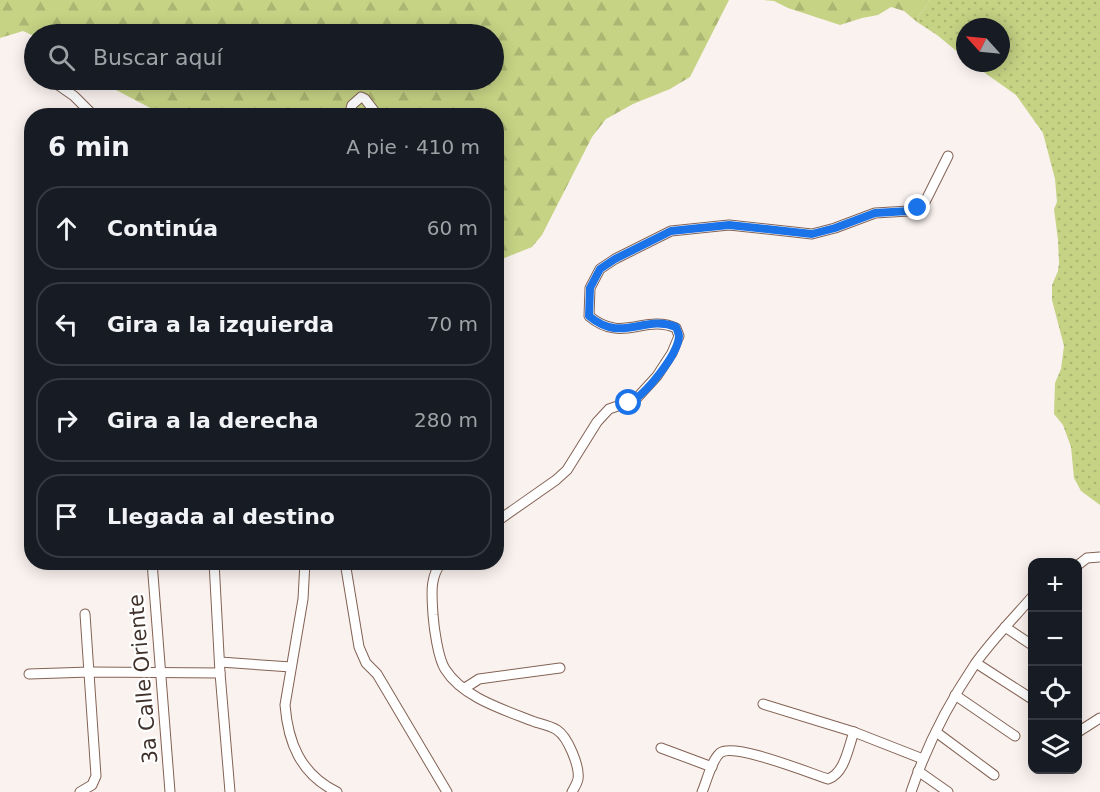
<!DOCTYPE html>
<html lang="es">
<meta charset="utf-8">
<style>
:root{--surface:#171b24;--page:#242831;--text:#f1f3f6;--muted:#9ea1a6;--line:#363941}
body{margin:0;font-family:"DejaVu Sans",sans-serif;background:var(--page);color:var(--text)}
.controls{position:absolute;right:18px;bottom:18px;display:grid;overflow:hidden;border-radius:12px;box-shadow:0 3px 15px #0003}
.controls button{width:54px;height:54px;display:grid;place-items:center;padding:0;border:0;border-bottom:2px solid var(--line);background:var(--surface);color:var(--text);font:30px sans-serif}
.compass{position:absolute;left:956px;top:18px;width:54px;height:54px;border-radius:50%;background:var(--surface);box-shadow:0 3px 15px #0003;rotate:297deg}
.stop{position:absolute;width:18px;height:18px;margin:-14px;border:4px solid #1a73e8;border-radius:50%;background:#fff}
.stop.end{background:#1a73e8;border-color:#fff;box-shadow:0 2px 6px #0008}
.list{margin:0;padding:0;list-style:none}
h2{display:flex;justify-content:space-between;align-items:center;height:78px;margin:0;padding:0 24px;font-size:26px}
h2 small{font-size:20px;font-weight:400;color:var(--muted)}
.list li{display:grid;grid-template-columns:39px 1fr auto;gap:18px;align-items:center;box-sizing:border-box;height:84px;margin:0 12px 12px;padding:0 12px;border:2px solid var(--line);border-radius:24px}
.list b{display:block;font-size:22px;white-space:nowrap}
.list em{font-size:20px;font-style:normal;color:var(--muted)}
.icon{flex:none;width:33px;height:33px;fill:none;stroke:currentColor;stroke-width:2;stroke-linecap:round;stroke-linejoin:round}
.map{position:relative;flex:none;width:1100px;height:792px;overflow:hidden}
.search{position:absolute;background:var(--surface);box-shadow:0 3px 15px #0003;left:24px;top:24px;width:480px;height:66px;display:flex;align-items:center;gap:15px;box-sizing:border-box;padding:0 21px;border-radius:33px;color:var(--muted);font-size:22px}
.panel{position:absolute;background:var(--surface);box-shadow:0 3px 15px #0003;left:24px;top:108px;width:480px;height:462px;border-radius:24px}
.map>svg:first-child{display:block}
.grass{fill:url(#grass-dots)}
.forest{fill:url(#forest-firs)}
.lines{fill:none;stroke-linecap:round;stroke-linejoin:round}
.minor-casing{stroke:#836254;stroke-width:11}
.minor{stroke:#fff;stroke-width:9}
.route{stroke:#1a73e8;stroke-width:8}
.labels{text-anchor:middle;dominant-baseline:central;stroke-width:4.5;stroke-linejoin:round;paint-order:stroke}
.street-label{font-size:21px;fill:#40312a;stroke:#fff}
</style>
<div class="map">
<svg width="1100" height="792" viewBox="0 0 1100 792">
<defs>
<pattern id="grass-dots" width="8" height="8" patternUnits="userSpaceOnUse" patternTransform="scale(1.5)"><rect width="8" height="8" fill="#c6d384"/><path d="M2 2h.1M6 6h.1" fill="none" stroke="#abb672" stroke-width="1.8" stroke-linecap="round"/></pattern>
<pattern id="forest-firs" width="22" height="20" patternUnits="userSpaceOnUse" patternTransform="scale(1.5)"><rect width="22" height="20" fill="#c6d384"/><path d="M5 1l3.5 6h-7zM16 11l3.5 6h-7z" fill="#abb672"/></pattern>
</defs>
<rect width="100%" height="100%" fill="#faf2ef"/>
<!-- grass -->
<polygon class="grass" points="930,0 1100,0 1100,505 1081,491 1074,478 1071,447 1063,425 1054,414 1055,383 1061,369 1064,346 1052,300 1052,285 1058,271 1059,263 1058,240 1054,209 1057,202 1055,179 1043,133 1016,95 971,63 1001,63 1001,27 965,27 965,58 937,35 917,22 919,16"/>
<!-- forest -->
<g class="forest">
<polygon points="0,0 729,0 690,77 670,89 633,104 606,119 592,137 542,235 532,247 497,261 496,116 161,115 158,112 97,80 494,80 494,34 34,34 34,36 23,31 0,38"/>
<polygon points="763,0 930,0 919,16 917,22 904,11 891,7 878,15 862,18 840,25 788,8 774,1"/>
</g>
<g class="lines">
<!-- minor casing -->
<g class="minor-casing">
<g id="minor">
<polyline points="51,80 74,96 94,116"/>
<polyline points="349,116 352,105 361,97 365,99 378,116"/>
<path d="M 496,522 L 556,480 L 567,470 L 597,422 L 609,409 L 635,400 L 657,376 L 672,353 L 679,336 L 676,328 C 644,314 622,344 589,316 L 590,288 L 600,269 L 615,259 L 671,231 L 729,225 L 812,234 L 835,228 L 875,213 L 909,211 L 918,208 L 925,202 L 948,156"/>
<polyline points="152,562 170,792"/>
<polyline points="214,562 220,673 230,792"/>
<path d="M 305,562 L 303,599 L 285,705 C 288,742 300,774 337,792"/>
<polyline points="345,562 359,647 366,663 377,674 447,792"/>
<path d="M 442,562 C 429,577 432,596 433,615 C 434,628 438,658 445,669 C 463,698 505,710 535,722 C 542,724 551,726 557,730 C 568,737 580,767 578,779 C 577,784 574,788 572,792"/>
<polyline points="1078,565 1087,558 1100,557"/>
<polyline points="1005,627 1032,645"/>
<polyline points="220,662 291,667"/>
<polyline points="976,663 1032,699"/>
<polyline points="29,674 90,672 220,673"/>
<polyline points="465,688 479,679 560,668"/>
<polyline points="955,695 1015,736"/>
<polyline points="763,704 854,732 923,759"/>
<polyline points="936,732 994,775"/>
<polyline points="1078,732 1100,718"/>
<polyline points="661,748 712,767"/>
<polyline points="918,771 948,792"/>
<polyline points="80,792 92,785 96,776 85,614"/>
<path d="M 702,792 C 707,781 711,761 720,753 C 734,742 809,773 828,779 C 845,773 848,748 854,732"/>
<path d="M 911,792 C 926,747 948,704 975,664 C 992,640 1013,619 1032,597"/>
</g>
</g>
<!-- minor -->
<use href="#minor" class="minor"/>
</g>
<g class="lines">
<!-- route -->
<path class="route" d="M 629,403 C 645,395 678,355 679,336 C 679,335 677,329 676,327 C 644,314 622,344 589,316 L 590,288 L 600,269 L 615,259 L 671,231 L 729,225 L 812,234 L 835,228 L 875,213 L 909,211 L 918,208"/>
</g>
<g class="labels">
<!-- street labels -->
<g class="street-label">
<text transform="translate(143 679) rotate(-95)">3a Calle Oriente</text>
</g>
</g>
</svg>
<div class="controls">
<button>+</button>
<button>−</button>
<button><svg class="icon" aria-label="locate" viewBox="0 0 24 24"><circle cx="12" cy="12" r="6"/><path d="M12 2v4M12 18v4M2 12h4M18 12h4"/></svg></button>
<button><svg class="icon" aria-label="layers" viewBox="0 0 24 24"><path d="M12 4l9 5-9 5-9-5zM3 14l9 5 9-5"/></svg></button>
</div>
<svg class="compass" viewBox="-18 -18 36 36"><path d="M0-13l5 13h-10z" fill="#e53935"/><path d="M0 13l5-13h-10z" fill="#9ea1a6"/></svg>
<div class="stop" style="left:629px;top:403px"></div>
<div class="stop end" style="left:918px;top:208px"></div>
<div class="search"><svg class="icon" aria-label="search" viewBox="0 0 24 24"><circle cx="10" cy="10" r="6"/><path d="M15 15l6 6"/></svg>Buscar aquí</div>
<section class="panel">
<h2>6 min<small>A pie · 410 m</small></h2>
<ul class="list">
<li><svg class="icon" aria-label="ahead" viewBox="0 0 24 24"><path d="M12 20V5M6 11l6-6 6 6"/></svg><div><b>Continúa</b></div><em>60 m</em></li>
<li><svg class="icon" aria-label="left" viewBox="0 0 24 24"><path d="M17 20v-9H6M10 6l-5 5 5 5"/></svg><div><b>Gira a la izquierda</b></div><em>70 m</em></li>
<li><svg class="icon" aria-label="right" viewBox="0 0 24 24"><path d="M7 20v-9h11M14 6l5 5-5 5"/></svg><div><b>Gira a la derecha</b></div><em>280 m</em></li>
<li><svg class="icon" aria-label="arrive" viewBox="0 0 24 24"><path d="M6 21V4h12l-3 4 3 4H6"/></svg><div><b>Llegada al destino</b></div></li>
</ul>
</section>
</div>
